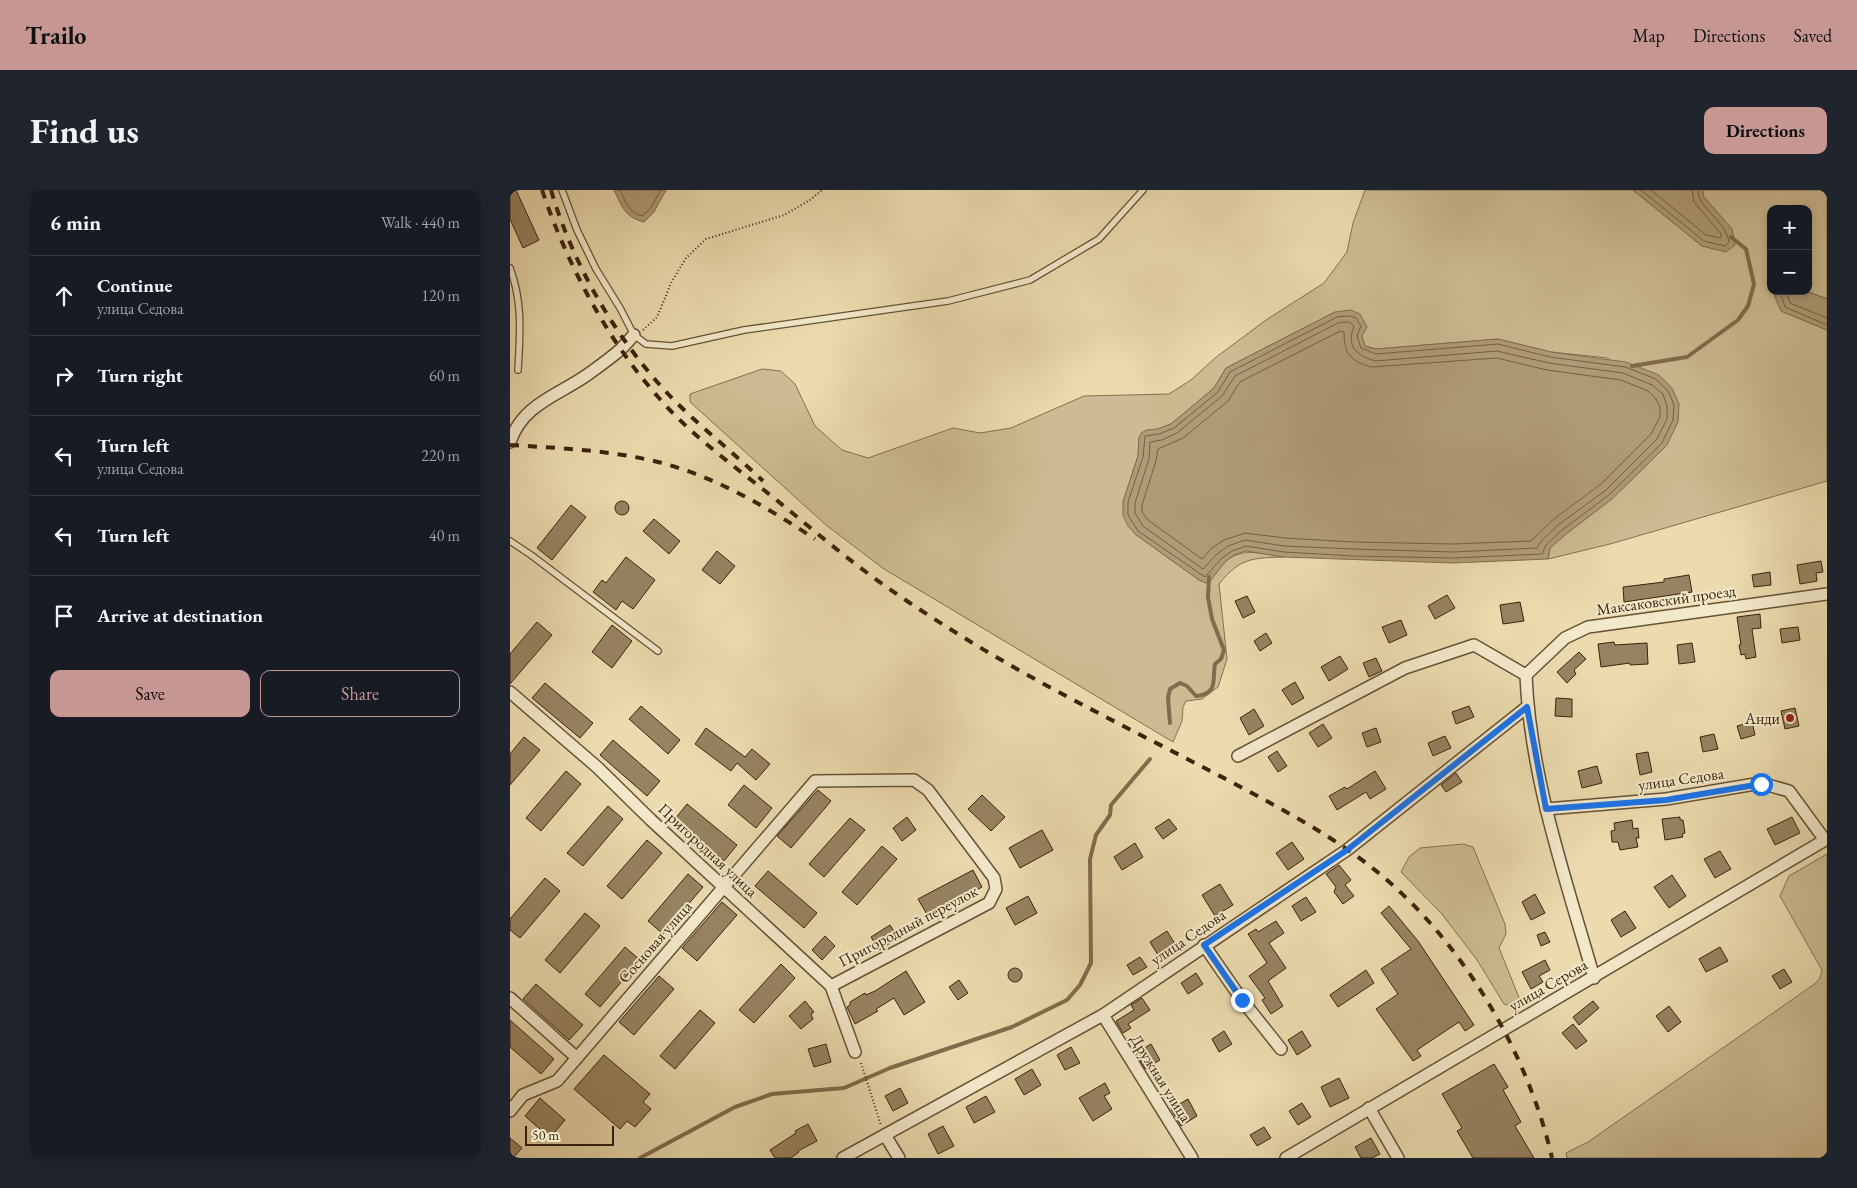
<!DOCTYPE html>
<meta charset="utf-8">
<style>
:root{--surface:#171b24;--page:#20242c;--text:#f1f3f6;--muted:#9ea1a6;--line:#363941;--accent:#c59692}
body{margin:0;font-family:"EB Garamond",serif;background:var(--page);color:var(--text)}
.controls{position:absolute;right:15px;top:15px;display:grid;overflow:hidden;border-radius:10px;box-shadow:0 2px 8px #0003}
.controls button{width:45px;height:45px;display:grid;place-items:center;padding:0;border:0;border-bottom:1px solid var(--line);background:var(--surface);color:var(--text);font:25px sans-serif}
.scale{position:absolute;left:15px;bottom:12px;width:89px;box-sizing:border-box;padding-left:5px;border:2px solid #3b230d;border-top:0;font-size:14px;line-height:18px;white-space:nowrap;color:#3b230d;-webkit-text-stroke:4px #f2e8ca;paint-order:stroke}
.stop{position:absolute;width:15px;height:15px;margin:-11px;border:4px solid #1a73e8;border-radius:50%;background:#fff}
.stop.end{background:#1a73e8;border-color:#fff;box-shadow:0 1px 5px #0008}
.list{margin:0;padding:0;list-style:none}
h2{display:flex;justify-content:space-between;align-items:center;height:65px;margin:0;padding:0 20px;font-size:21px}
h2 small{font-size:16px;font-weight:400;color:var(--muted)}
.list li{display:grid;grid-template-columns:32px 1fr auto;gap:15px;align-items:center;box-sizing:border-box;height:80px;padding:0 20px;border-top:1px solid var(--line)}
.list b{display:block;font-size:19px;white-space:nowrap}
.list p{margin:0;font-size:16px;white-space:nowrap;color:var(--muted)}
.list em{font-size:16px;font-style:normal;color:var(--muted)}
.actions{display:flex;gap:10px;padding:15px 20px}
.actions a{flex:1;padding:11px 0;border:1px solid var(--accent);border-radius:10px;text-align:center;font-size:18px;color:var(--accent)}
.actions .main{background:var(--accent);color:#111}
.icon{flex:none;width:28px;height:28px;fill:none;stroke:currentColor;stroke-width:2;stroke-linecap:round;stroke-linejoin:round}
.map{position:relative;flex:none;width:1317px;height:968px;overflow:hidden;border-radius:10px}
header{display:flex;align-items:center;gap:30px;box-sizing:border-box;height:70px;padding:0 25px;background:var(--accent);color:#111}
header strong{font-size:24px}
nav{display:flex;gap:28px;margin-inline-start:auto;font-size:18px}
.intro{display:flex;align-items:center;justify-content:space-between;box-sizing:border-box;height:120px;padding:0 30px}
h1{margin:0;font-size:35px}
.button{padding:12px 22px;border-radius:10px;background:var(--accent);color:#111;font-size:18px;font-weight:700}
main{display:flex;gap:30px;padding:0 30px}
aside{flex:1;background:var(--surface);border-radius:10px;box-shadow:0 2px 8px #0003}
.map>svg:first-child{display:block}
.green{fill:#cdbc93;stroke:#847050}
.water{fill:#af9c77;stroke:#816c4d}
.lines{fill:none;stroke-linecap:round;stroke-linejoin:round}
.shore{stroke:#756042;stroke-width:1}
.stream{stroke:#816c4d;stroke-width:4}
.building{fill:#978361;stroke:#3b230d}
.service-casing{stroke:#675135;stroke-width:8}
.minor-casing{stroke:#675135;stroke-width:14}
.path{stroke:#3b230d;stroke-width:2;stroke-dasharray:1 2.5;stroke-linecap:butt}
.service{stroke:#f2e8ca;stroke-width:5.5}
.minor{stroke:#f2e8ca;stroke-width:11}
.rail{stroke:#3b230d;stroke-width:4;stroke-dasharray:9 9;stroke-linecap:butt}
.route{stroke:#1a73e8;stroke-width:6}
.poi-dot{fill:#8f2418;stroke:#f2e8ca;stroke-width:2}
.labels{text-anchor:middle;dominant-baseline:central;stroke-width:4;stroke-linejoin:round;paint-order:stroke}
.street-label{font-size:16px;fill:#3b230d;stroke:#f2e8ca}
.poi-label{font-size:16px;fill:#3b230d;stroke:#f2e8ca;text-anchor:end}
</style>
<header>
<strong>Trailo</strong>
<nav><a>Map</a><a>Directions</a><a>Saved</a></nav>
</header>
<div class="intro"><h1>Find us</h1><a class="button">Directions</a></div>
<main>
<aside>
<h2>6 min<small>Walk · 440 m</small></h2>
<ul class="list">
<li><svg class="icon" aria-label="ahead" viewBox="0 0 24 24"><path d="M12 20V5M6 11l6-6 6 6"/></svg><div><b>Continue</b><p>улица Седова</p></div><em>120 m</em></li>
<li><svg class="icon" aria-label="right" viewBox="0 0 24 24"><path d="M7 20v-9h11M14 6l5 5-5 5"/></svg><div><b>Turn right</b></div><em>60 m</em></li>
<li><svg class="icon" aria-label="left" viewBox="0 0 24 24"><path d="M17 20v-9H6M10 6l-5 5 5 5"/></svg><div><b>Turn left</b><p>улица Седова</p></div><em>220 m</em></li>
<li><svg class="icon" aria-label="left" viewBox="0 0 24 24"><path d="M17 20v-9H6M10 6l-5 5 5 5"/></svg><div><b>Turn left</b></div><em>40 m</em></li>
<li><svg class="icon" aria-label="arrive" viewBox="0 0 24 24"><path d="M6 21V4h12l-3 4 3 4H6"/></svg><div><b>Arrive at destination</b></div></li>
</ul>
<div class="actions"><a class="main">Save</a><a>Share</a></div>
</aside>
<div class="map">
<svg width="1317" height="968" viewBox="0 0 1317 968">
<rect width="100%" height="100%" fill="#ebdbae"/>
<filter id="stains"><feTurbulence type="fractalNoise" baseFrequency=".004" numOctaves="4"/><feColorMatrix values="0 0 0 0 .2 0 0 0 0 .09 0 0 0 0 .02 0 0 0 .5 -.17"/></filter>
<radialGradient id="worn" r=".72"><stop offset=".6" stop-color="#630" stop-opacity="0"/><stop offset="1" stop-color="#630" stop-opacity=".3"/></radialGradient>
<!-- green -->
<g class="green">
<path d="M 855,0 L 1123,0 L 1192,56 L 1222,39 L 1193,6 L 1193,0 L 1317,0 L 1317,109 L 1296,101 L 1298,101 L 1298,19 L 1261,19 L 1261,101 L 1265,101 L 1265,107 L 1271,121 L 1317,140 L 1317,291 L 1100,354 L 1038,369 L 1040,358 L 1056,344 L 1103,308 L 1157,255 L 1098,168 L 1041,162 L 988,149 L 866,159 L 855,156 L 852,146 L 825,122 L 716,178 L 704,198 L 661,234 L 647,240 L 637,240 L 629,248 L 628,266 L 613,312 L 625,344 L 689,390 L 696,393 C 704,388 707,379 714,373 C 731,356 753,364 773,367 C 742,368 730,368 709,394 L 717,469 L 708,497 L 692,509 L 676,511 L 673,517 L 672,531 L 663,552 L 374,379 L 316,335 L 180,212 L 180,204 L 252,179 L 271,181 L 285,194 L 305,236 L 332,260 L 358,268 L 443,238 L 470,243 L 501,238 L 574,206 L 659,204 L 681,190 L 705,168 L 756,130 L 814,93 L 837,62 L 843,33 Z"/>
<polygon points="953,654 963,657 995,734 996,744 989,758 1010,810 1002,816 994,814 967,770 932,724 891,682 899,667 910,658"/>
<polygon points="1317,664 1317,968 1057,968 1056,963 1078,952 1306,793 1310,788 1312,780 1270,706 1279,686"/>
</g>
<!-- water -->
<g class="water">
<path d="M 104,0 L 156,0 L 144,22 L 134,32 C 115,27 112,17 104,0 Z"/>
<polygon points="1123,0 1193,0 1193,6 1222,39 1225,55 1216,62 1192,56"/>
<polygon points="1265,101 1296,101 1317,109 1317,140 1271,121 1265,107"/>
<polygon points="841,120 850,124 857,137 852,146 855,156 866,159 988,149 1041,162 1116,172 1149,185 1162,198 1169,214 1168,232 1157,255 1103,308 1056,344 1040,358 1038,369 943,373 773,367 736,361 724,365 715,372 701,390 696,393 689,390 625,344 618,336 613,325 613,312 628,266 629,248 631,243 637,240 647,239 661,234 704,198 716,178 825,122"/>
</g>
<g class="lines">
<!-- shore -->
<g class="shore">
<path d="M 110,0 C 115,11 119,23 132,26 L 140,19 L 151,0"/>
<path d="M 1131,0 L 1194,51 L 1215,56 L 1219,52 C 1216,30 1187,18 1188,0"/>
<polyline points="1141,0 1196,45 1211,48 1211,44 1184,12 1182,0"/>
<polyline points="1270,101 1275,117 1317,135"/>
<polyline points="1276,101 1280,113 1317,128"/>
<polygon points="840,126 846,128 851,136 847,146 851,158 866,164 988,154 1040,167 1115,177 1146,189 1158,201 1164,215 1163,230 1152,253 1100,304 1052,340 1036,355 1032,364 943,368 843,366 774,362 736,356 722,361 712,368 695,387 628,341 618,325 618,312 633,267 635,246 649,244 664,238 708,202 720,182 827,127"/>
<path d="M 839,132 L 844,136 C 836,157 846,165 865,171 L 987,161 L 1039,173 L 1113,183 L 1142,195 L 1153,204 L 1157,216 L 1157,229 L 1147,249 L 1096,300 L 1048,335 L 1032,350 L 1027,358 L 943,362 L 843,359 L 774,356 L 735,350 L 718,356 L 707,364 L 693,379 L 633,336 L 625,323 L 625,313 L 639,269 L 640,252 L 652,250 L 667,243 L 712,206 L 725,186 L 828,133 Z"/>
<path d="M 831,141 L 834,142 C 834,165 841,171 861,177 L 987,168 L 1037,180 L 1111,190 L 1138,201 L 1146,209 L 1150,217 L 1150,227 L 1141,244 L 1091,294 L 1044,329 L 1021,351 L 943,354 L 843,352 L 775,348 L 735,343 L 714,350 L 702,358 L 692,369 L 638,330 L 632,322 L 632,315 L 646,271 L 648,259 L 673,248 L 718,211 L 730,192 Z"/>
</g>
<!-- stream -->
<g class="stream">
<polyline points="1122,176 1177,167 1228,130 1238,116 1244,94 1236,59 1221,47"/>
<path d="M 660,533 L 658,508 L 660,499 L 670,493 L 677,496 L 686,506 C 709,504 702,489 705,474 L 711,469 L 714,460 L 702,429 L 698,407 L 699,387"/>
<polyline points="130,968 225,917 262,904 334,898 380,878 502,837 557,810 570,795 581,773 580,669 586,645 600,625 601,615 640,569"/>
</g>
</g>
<!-- building -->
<g class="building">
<polygon points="0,0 6,0 29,50 13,58 0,29"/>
<circle cx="112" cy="318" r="7"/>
<polygon points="61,315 76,327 42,370 27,358"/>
<polygon points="144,329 170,351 159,364 133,341"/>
<polygon points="207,361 225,376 210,394 192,380"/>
<polygon points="116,367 145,390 123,419 112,411 106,420 83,402 92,390 96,393"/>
<polygon points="1311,371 1313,382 1306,383 1307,391 1290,394 1287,375"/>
<polygon points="1260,382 1261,395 1244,397 1242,385"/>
<polygon points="1179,385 1182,402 1114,412 1113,397 1154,392 1154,389"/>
<polygon points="937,405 945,418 925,429 918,416"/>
<polygon points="737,406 745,422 733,428 725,411"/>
<polygon points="1010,412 1014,431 993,434 990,415"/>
<polygon points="1250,424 1251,438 1242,439 1246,467 1236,469 1235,464 1231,465 1229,455 1231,455 1227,427"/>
<polygon points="891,430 897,445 879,453 872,437"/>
<polygon points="27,432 42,445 0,494 0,464"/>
<polygon points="102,435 122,451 102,478 82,462"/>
<polygon points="1288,437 1290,450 1272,453 1270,439"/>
<polygon points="756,443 762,453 750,461 744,451"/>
<polygon points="1104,452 1105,455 1137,453 1138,474 1120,475 1120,473 1091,477 1088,454"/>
<polygon points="1182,453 1185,472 1169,474 1167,455"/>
<polygon points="1069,462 1076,469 1064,480 1066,484 1057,493 1047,482"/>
<polygon points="830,466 838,479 819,491 811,477"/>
<polygon points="866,468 872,481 859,487 853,473"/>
<polygon points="785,492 794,508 782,515 772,500"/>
<polygon points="35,493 83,533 70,548 22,508"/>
<polygon points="1046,508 1062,509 1062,527 1045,526"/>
<polygon points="131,516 170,550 158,564 119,529"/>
<polygon points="959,516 964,527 946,534 942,522"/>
<polygon points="1285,518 1289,536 1275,539 1271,521"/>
<polygon points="744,519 754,536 739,545 730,528"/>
<polygon points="1242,532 1245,545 1231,549 1227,536"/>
<polygon points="813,534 822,548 808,557 799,543"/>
<polygon points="196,538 235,567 242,559 260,574 246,590 227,573 221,581 185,554"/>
<polygon points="866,538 871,552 857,557 852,543"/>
<polygon points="1204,544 1208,559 1193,562 1190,547"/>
<polygon points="935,546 941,558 923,566 918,553"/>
<polygon points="14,547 30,560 0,595 0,564"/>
<polygon points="103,550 150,591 137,606 90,565"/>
<polygon points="767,561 777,576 768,582 758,567"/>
<polygon points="1138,562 1142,582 1130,585 1126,564"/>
<polygon points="1087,576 1092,593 1072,598 1068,581"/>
<polygon points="56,581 71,594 31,641 16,628"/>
<polygon points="865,581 876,599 860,609 856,602 827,620 819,606 835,597 837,599"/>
<polygon points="946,583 952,592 936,602 931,595"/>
<polygon points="234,595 262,618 246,638 218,615"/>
<polygon points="308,600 321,611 281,658 267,646"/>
<polygon points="472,605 495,627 481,641 458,619"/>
<polygon points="177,614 227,655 214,671 165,629"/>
<polygon points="98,616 113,629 73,676 57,663"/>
<polygon points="397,627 406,640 392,651 383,638"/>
<polygon points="1170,627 1170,630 1173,630 1175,643 1172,644 1173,647 1155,650 1152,629"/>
<polygon points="1282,627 1290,643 1265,655 1257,639"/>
<polygon points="340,628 355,640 314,687 299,674"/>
<polygon points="659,629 667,639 653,649 645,638"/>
<polygon points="1122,630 1123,639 1128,638 1129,648 1126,648 1128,657 1110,660 1108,652 1102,652 1101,641 1105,640 1104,633"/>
<polygon points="532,640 543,660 510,678 499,658"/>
<polygon points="137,650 152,663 112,709 97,696"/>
<polygon points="782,652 794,669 778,680 766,663"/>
<polygon points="625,653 633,667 612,680 604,667"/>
<polygon points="372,656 387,669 347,715 332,702"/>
<polygon points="1210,661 1221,679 1205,688 1194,669"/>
<polygon points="829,675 841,690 835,695 844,706 833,714 824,702 826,697 816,684"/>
<polygon points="463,680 472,697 418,726 408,709"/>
<polygon points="258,681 307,723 294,738 245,696"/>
<polygon points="178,684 193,697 153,744 138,731"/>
<polygon points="1162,685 1176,706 1159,718 1144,697"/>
<polygon points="35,688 50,701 10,748 0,740 0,729"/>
<polygon points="710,694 723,715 705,726 692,705"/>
<polygon points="1025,704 1035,723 1021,730 1012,712"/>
<polygon points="518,706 527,723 505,735 496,718"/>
<polygon points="796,707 806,722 791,731 782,716"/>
<polygon points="212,712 227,725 187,771 172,758"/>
<polygon points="879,716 908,751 964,835 955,841 949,832 907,860 911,866 903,871 866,819 888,804 871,779 901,759 871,723"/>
<polygon points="1115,721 1126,738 1111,747 1101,730"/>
<polygon points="75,723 90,736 50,783 35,770"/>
<polygon points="766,731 774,743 759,753 776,778 758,791 773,816 761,824 752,810 755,808 739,786 757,773 738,744 746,739 748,742"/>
<polygon points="380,735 388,748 369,760 361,747"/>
<polygon points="657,741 665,754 648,765 640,752"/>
<polygon points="1035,742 1040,752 1031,756 1027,745"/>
<polygon points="315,746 325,756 312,770 302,760"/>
<polygon points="115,757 130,770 90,817 75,804"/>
<polygon points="1210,757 1218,771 1196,782 1189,769"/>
<polygon points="630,767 637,777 623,785 617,775"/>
<polygon points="1035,770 1040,780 1029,786 1033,792 1021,799 1012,782"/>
<polygon points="271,774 285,788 244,833 229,820"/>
<circle cx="505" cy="785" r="7"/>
<polygon points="1274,779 1282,792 1270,799 1262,786"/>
<polygon points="856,780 864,793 828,817 820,805"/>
<polygon points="396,781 415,812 394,825 384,808 366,819 368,821 345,834 337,817 340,815 340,812 355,803 356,805 365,801"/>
<polygon points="686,783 693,794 678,804 671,793"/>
<polygon points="149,786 164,799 124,845 109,832"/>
<polygon points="449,790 458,803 448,810 439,797"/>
<polygon points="26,794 73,835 59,850 13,809"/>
<polygon points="632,808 640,820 618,834 621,838 613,843 606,831 624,820 621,815"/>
<polygon points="295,811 304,822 301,824 303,829 291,839 279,826"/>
<polygon points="1083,811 1089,818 1069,835 1063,827"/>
<polygon points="1159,816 1171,832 1158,842 1146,826"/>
<polygon points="190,820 205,833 165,879 150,866"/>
<polygon points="0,830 44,869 31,884 0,857"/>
<polygon points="1063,834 1077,851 1066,859 1052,843"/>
<polygon points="714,841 722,854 709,862 702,849"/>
<polygon points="792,841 801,856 787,865 778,850"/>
<polygon points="316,854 321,872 304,877 298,859"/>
<polygon points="641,854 650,870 635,879 626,863"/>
<polygon points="561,857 570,873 555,880 547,865"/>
<polygon points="94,865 140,904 133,912 141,919 125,937 117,931 110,939 64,899"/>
<polygon points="984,874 998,897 993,900 1011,932 1005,936 1024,968 963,968 947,941 952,938 932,904"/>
<polygon points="522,879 531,895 514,905 505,889"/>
<polygon points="829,888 839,908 820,917 811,897"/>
<polygon points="595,893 600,903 594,906 602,919 583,931 569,908"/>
<polygon points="390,898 398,913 383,921 375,906"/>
<polygon points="476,906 485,922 464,933 456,917"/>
<polygon points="30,908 55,930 40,948 15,926"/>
<polygon points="678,909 687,926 671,936 661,919"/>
<polygon points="792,913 801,927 788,935 779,921"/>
<polygon points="298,934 307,951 288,961 289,962 281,968 265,968 260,960 286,943 285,941"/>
<polygon points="433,936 444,956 428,964 418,944"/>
<polygon points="754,937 761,948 747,956 740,945"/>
<polygon points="0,948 12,958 3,968 0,968"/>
<polygon points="861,948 870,964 862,968 851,968 845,957"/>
</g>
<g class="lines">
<!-- service casing -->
<g class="service-casing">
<g id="service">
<polyline points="52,0 67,40 86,79 110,118 124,145 136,154 162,156 234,140 438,111 520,90 589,49 633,0"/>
<path d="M 0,78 C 13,113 10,144 8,180"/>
<polyline points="0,351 21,365 148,461"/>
</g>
</g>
<!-- minor casing -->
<g class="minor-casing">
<g id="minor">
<path d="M 0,252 C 13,214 47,206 77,185 C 88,177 101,168 111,159 C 116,154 119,150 124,145"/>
<polyline points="1016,485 1055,448 1078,437 1317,404"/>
<path d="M 1016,485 C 1020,588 1056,689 1084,788"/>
<polyline points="0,502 87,577 141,630 321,796 345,862"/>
<polyline points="728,566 895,478 964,455 1016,485"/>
<polyline points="694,755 732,810 771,859"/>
<polyline points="0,808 67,868"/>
<polyline points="593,825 682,968"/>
<polyline points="859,918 888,968"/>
<polyline points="0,921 13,905 47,891 305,591 404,590 418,600 484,688 486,699 479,713 321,796"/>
<polyline points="375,945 389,968"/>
<polyline points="333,968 593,825 837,660 1017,517"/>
<polyline points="776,968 1315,650 1279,601 1251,593 1156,609 1036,619"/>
</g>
</g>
<!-- path -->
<g class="path">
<polyline points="133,140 147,127 162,91 176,68 196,49 274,25 300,10 312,0"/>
<polyline points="351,873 371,935"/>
</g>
<!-- service -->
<use href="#service" class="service"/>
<!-- minor -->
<use href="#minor" class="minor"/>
<!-- rail -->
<g class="rail">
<path d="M 32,0 C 57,74 97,150 149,208 C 182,246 224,276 264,308 C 301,338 338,370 378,398 C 427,432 479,464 532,493 C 596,528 661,560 725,594 C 770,618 815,642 856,673 C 946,741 1017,858 1042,968"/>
<path d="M 41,0 C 63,75 106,149 160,206 C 189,236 223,262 253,291"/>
<path d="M 0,255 C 48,258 97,260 144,271 C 203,285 255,316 305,349"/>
</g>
</g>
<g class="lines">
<!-- route -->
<polyline class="route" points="732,810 694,755 837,660 1017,517 1036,619 1156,610 1251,594"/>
</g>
<!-- markers -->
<circle class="poi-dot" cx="1280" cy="528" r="5"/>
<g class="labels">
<!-- street labels -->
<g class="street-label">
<text transform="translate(1156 410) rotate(-8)">Максаковский проезд</text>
<text transform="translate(1171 589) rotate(-8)">улица Седова</text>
<text transform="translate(198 660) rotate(43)">Пригородная улица</text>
<text transform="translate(398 736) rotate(-28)">Пригородный переулок</text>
<text transform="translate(678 747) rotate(-34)">улица Седова</text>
<text transform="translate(145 752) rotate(-49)">Сосновая улица</text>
<text transform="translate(1038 795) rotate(-30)">улица Серова</text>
<text transform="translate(651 888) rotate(58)">Дружная улица</text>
</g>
<!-- poi labels -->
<g class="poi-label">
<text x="1270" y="528">Анди</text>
</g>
</g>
<rect width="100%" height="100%" filter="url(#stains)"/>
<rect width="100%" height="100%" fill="url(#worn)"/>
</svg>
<div class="controls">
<button>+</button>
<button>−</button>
</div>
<div class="scale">50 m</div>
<div class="stop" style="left:1251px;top:594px"></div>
<div class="stop end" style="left:732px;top:810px"></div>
</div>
</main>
